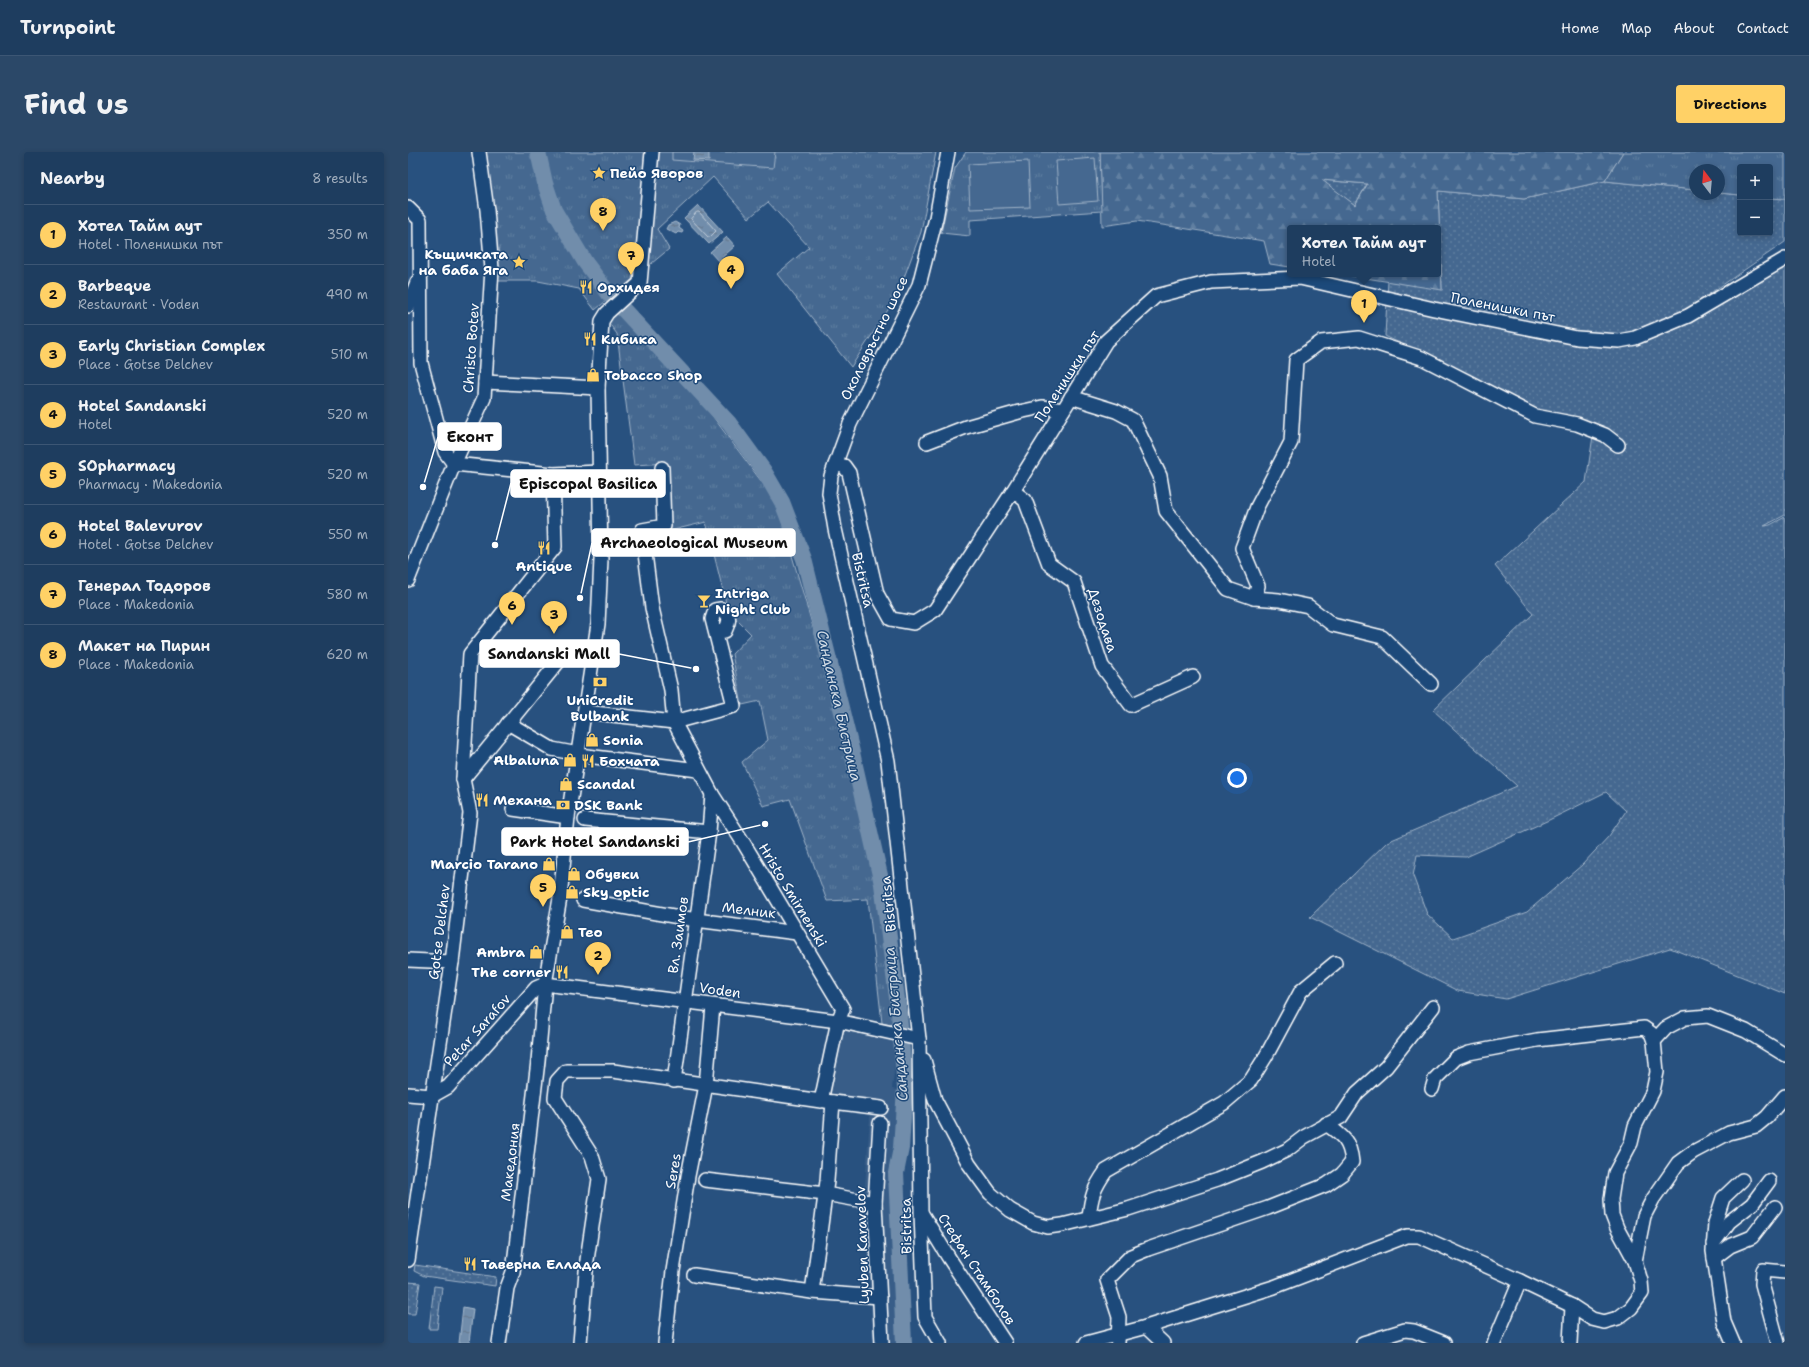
<!DOCTYPE html>
<meta charset="utf-8">
<style>
:root{--surface:#1e3d5f;--page:#2b4868;--text:#f1f3f6;--muted:#a1aebd;--line:#3c5674;--accent:#ffd166}
body{margin:0;font-family:"Shantell Sans",sans-serif;background:var(--page);color:var(--text)}
.controls{position:absolute;right:12px;top:12px;display:grid;overflow:hidden;border-radius:4px;box-shadow:0 2px 6px #0003}
.controls button{width:36px;height:36px;display:grid;place-items:center;padding:0;border:0;border-bottom:1px solid var(--line);background:var(--surface);color:var(--text);font:20px sans-serif}
.compass{position:absolute;left:1281px;top:12px;width:36px;height:36px;border-radius:50%;background:var(--surface);box-shadow:0 2px 6px #0003;rotate:344deg}
.you{position:absolute;left:829px;top:626px;width:14px;height:14px;margin:-10px;border:3px solid #fff;border-radius:50%;background:#1a73e8;box-shadow:0 0 0 6px #1a73e833}
.badge{display:grid;place-items:center;width:26px;height:26px;border-radius:50%;background:var(--accent);color:#111;font-size:13px;font-weight:700}
.pin{position:absolute;translate:-50% -33px;filter:drop-shadow(0 1px 2px #0008)}
.pin::after{content:'';position:absolute;top:21px;width:14px;height:12px;background:inherit;clip-path:polygon(0 0,100% 0,50% 100%)}
.popup{position:absolute;left:879px;top:73px;width:154px;height:52px;box-sizing:border-box;display:grid;place-content:center;border-radius:4px;background:var(--surface);filter:drop-shadow(0 1px 3px #0005);font-size:13px;white-space:nowrap;color:var(--muted)}
.popup b{font-size:15px;color:var(--text)}
.popup::after{content:'';position:absolute;left:50%;top:100%;margin-left:-8px;border:8px solid transparent;border-top-color:var(--surface)}
.list{margin:0;padding:0;list-style:none}
h2{display:flex;justify-content:space-between;align-items:center;height:52px;margin:0;padding:0 16px;font-size:17px}
h2 small{font-size:13px;font-weight:400;color:var(--muted)}
.list li{display:grid;grid-template-columns:26px 1fr auto;gap:12px;align-items:center;box-sizing:border-box;height:60px;padding:0 16px;border-top:1px solid var(--line)}
.list b{display:block;font-size:15px;white-space:nowrap}
.list p{margin:0;font-size:13px;white-space:nowrap;color:var(--muted)}
.list em{font-size:13px;font-style:normal;color:var(--muted)}
.map{position:relative;flex:none;width:1377px;height:1191px;overflow:hidden;border-radius:4px}
header{display:flex;align-items:center;gap:24px;box-sizing:border-box;height:56px;padding:0 20px;background:var(--surface);border-bottom:1px solid var(--line)}
header strong{font-size:19px}
nav{display:flex;gap:22px;margin-inline-start:auto;font-size:14px}
.intro{display:flex;align-items:center;justify-content:space-between;box-sizing:border-box;height:96px;padding:0 24px}
h1{margin:0;font-size:28px}
.button{padding:10px 18px;border-radius:4px;background:var(--accent);color:#111;font-size:14px;font-weight:700}
main{display:flex;gap:24px;padding:0 24px}
aside{flex:1;background:var(--surface);border-radius:4px;box-shadow:0 2px 6px #0003}
.map>svg:first-child{display:block}
.built{fill:#375d88}
.grass{fill:url(#grass-dots);stroke:#a2b4c8;fill-rule:evenodd}
.forest{fill:url(#forest-firs);stroke:#a2b4c8;fill-rule:evenodd}
.park{fill:url(#park-tufts);stroke:#a2b4c8}
.pitch{fill:#446890;stroke:#a2b4c8}
.water{fill:url(#water-ripples);stroke:#aabbcd}
.lines{fill:none;stroke-linecap:round;stroke-linejoin:round}
.shore{stroke:#c6d1dd;stroke-width:1}
.river{stroke:#718dab;stroke-width:16}
.minor-casing{stroke:#fff;stroke-width:16}
.minor{stroke:#1f4a7a;stroke-width:13}
.labels{text-anchor:middle;dominant-baseline:central;stroke-width:3;stroke-linejoin:round;paint-order:stroke}
.poi-label{font-size:14px;font-weight:bold;fill:#fff;stroke:#1f4a7a;text-anchor:start}
.street-label{font-size:14px;fill:#fff;stroke:#1f4a7a}
.water-label{font-size:15px;font-style:italic;fill:#d4dde6;stroke:#1f4a7a}
.leader{fill:none;stroke:#fff;stroke-width:1.5}
.callout-dot{fill:#fff;stroke:#1f4a7a;stroke-width:1.5}
.callout{fill:#fff;stroke:#fff;stroke-width:1.5}
.callout-label{font-size:15px;text-anchor:middle;font-weight:bold;fill:#111}
</style>
<header>
<strong>Turnpoint</strong>
<nav><a>Home</a><a>Map</a><a>About</a><a>Contact</a></nav>
</header>
<div class="intro"><h1>Find us</h1><a class="button">Directions</a></div>
<main>
<aside>
<h2>Nearby<small>8 results</small></h2>
<ul class="list">
<li><span class="badge">1</span><div><b>Хотел Тайм аут</b><p>Hotel · Поленишки път</p></div><em>350 m</em></li>
<li><span class="badge">2</span><div><b>Barbeque</b><p>Restaurant · Voden</p></div><em>490 m</em></li>
<li><span class="badge">3</span><div><b>Early Christian Complex</b><p>Place · Gotse Delchev</p></div><em>510 m</em></li>
<li><span class="badge">4</span><div><b>Hotel Sandanski</b><p>Hotel</p></div><em>520 m</em></li>
<li><span class="badge">5</span><div><b>SOpharmacy</b><p>Pharmacy · Makedonia</p></div><em>520 m</em></li>
<li><span class="badge">6</span><div><b>Hotel Balevurov</b><p>Hotel · Gotse Delchev</p></div><em>550 m</em></li>
<li><span class="badge">7</span><div><b>Генерал Тодоров</b><p>Place · Makedonia</p></div><em>580 m</em></li>
<li><span class="badge">8</span><div><b>Макет на Пирин</b><p>Place · Makedonia</p></div><em>620 m</em></li>
</ul>
</aside>
<div class="map">
<svg width="1377" height="1191" viewBox="0 0 1377 1191">
<defs>
<pattern id="grass-dots" width="8" height="8" patternUnits="userSpaceOnUse"><rect width="8" height="8" fill="#446890"/><path d="M2 2h.1M6 6h.1" fill="none" stroke="#607fa1" stroke-width="1.8" stroke-linecap="round"/></pattern>
<pattern id="forest-firs" width="22" height="20" patternUnits="userSpaceOnUse"><rect width="22" height="20" fill="#446890"/><path d="M5 1l3.5 6h-7zM16 11l3.5 6h-7z" fill="#607fa1"/></pattern>
<pattern id="park-tufts" width="24" height="20" patternUnits="userSpaceOnUse"><rect width="24" height="20" fill="#446890"/><path d="M3 7l-1-3M5 7V3M7 7l1-3M15 17l-1-3M17 17v-4M19 17l1-3" fill="none" stroke="#607fa1"/></pattern>
<pattern id="water-ripples" width="26" height="14" patternUnits="userSpaceOnUse"><rect width="26" height="14" fill="#718dab"/><path d="M2 4q2-2 4 0t4 0M15 11q2-2 4 0t4 0" fill="none" stroke="#64768a"/></pattern>
</defs>
<rect width="100%" height="100%" fill="#28517f"/>
<filter id="ink" filterUnits="userSpaceOnUse"><feTurbulence type="fractalNoise" baseFrequency=".025" numOctaves="2"/><feDisplacementMap in="SourceGraphic" scale="8" xChannelSelector="R" yChannelSelector="G"/><feConvolveMatrix kernelMatrix="1 2 1 2 8 2 1 2 1" color-interpolation-filters="sRGB"/></filter>
<g filter="url(#ink)">
<!-- built -->
<polygon class="built" points="436,876 490,888 484,937 494,939 483,1054 489,1191 465,1191 456,1048 463,952 421,946"/>
<!-- grass -->
<g class="grass">
<polygon points="913,28 959,32 947,53"/>
<path d="M 1197,29 L 1287,38 L 1287,42 L 1311,42 L 1311,41 L 1332,43 L 1332,81 L 1362,81 L 1362,46 L 1377,47 L 1377,90 L 1259,171 L 1377,106 L 1377,363 L 1356,374 L 1362,373 L 1377,365 L 1377,842 L 1262,796 L 1098,847 L 1050,839 L 902,765 L 979,690 L 1109,634 L 1025,558 L 1125,462 L 1087,414 L 1178,330 L 1187,271 L 1129,259 L 977,184 L 980,129 L 1034,137 L 1030,39 L 1116,47 ZM 1198,640 L 1218,659 L 1201,684 L 1174,713 L 1119,760 L 1045,786 L 1019,762 L 1005,724 L 1009,703 L 1058,705 L 1141,668 Z"/>
<polygon points="7,1113 88,1125 87,1134 16,1124 6,1119"/>
<polygon points="0,1130 12,1131 7,1162 0,1162"/>
<polygon points="26,1134 34,1135 29,1177 21,1177"/>
</g>
<!-- forest -->
<path class="forest" d="M 692,0 L 1215,0 L 1197,29 L 1116,47 L 1030,39 L 1034,138 L 932,122 L 1030,122 L 1030,76 L 882,76 L 882,115 L 862,112 L 856,89 L 729,69 L 694,74 ZM 914,28 L 959,32 L 959,33 L 947,53 Z"/>
<!-- park -->
<g class="park">
<polygon points="73,0 528,0 513,80 489,144 443,215 369,122 401,95 360,50 341,66 305,25 249,77 261,97 187,158 171,137 130,129 87,129"/>
<polygon points="558,0 692,0 694,59 562,68 562,84 533,81 547,16"/>
<polygon points="1215,0 1377,0 1377,47 1362,46 1362,15 1332,15 1332,43 1311,41 1311,18 1287,18 1287,38 1197,29"/>
<polygon points="210,158 282,234 368,349 429,557 471,745 488,874 474,871 460,747 419,749 382,647 355,654 334,610 360,588 352,549 334,553 324,502 343,482 320,459 298,370 261,379 260,311 226,313 209,182 197,166"/>
</g>
<!-- pitch -->
<g class="pitch">
<polygon points="264,0 367,0 365,16 264,8"/>
<polygon points="687,6 690,49 651,52 648,9"/>
<polygon points="620,9 622,55 562,57 560,12"/>
</g>
<!-- water -->
<g class="water">
<polygon points="286,0 301,0 301,9 285,8"/>
<polygon points="290,53 315,80 301,92 276,66"/>
<polygon points="267,70 272,73 271,76 275,79 274,81 270,80 268,82 258,77 260,73"/>
<polygon points="319,85 327,94 310,109 302,100"/>
<polygon points="55,1155 65,1157 61,1191 51,1191"/>
</g>
<g class="lines">
<!-- shore -->
<polygon class="shore" points="289,60 291,60 308,79 302,85 300,85 283,67"/>
<!-- river -->
<polyline class="river" points="130,0 137,31 146,58 177,110 201,142 321,271 356,319 374,350 396,407 443,596 474,732 491,861 497,936 493,996 488,1021 496,1191"/>
<!-- minor casing -->
<g class="minor-casing">
<g id="minor">
<polyline points="0,56 12,68 13,211 37,300 46,312 145,322 191,320"/>
<polyline points="0,154 9,130"/>
<polyline points="77,230 190,236"/>
<polyline points="663,245 708,259 725,268 752,324 758,359 820,437 846,446 850,434 834,396 849,355 883,290 888,208 913,190 951,186 1014,206 1127,264 1169,272 1197,283 1210,293"/>
<polyline points="519,290 558,275 611,260 634,255 655,258"/>
<polyline points="427,313 436,314 441,321 469,442 483,467 506,471 527,458 605,339 698,189 748,144 803,130 892,126 1026,157 1169,186 1211,189 1227,186 1280,164 1377,107"/>
<polyline points="605,339 617,348 641,412 666,430 694,514 723,553 785,525"/>
<polyline points="0,428 46,312 76,246 84,117 79,58 71,0"/>
<polyline points="846,446 871,448 900,454 925,473 974,485 1023,532"/>
<path d="M 177,560 L 266,570 L 326,554 L 304,467 L 307,458 L 313,457 C 323,464 322,468 317,479 L 308,481"/>
<polyline points="100,571 144,597 165,601"/>
<polyline points="171,603 290,618"/>
<polyline points="55,627 151,509"/>
<polyline points="105,657 160,665"/>
<polyline points="177,668 301,680"/>
<polyline points="175,748 288,768 389,781"/>
<polyline points="0,808 44,810"/>
<polyline points="137,832 430,869 511,887"/>
<polyline points="1246,889 1258,876 1277,866 1300,864 1338,879 1377,903"/>
<polyline points="516,908 527,948 561,1012 582,1041 602,1058 625,1071 640,1075 654,1073 720,1057 809,1028 854,1010 879,998 896,985 933,965 949,941 978,915 1025,855"/>
<polyline points="266,929 301,680 304,642"/>
<polyline points="0,942 24,944"/>
<polyline points="24,944 40,935 128,836 137,832"/>
<polyline points="417,949 473,956"/>
<polyline points="472,971 467,1051 474,1191"/>
<polyline points="297,1028 417,1042 467,1051"/>
<polyline points="514,1062 541,1106 597,1191"/>
<path d="M 681,1066 C 683,1044 686,1036 698,1019 L 816,951 L 843,928 L 858,904 L 893,839 L 927,811"/>
<polyline points="1305,1092 1321,1070 1344,1052 1361,1029"/>
<polyline points="1306,1106 1322,1094 1344,1085 1367,1055"/>
<polyline points="0,1108 44,810 62,661 55,627 62,502 147,395 145,322"/>
<polyline points="1227,1109 1236,1064 1245,1047 1270,1011 1285,1000 1321,981 1348,974 1359,965 1377,944"/>
<polyline points="286,1123 404,1140 472,1145"/>
<polyline points="404,1140 419,1029 425,950"/>
<polyline points="738,1175 755,1191"/>
<polyline points="91,1191 99,1136 105,1120 130,909 137,832 152,746 160,665 190,472 193,407 190,236 194,169 199,161 232,131 244,0"/>
<polyline points="172,1191 179,1108 191,1027 184,1004 147,946 149,929 158,919 205,919 413,949 430,869 435,857 335,690 304,642 266,570 263,538 244,456 234,378 256,374 254,316"/>
<polyline points="257,1191 265,1119 280,1024 298,933 305,854"/>
<polyline points="532,1191 517,1165 513,1061 511,887 480,609 427,377 421,341 423,324 442,272 511,133 528,66 540,0"/>
<polyline points="678,1191 738,1175 866,1135 999,1084 1011,1084 1112,1129 1164,1154 1184,1167 1196,1170 1210,1166 1223,1156 1234,1141 1233,1129 1227,1109 1209,1076 1204,1063 1203,1047 1207,1021 1223,991 1227,974 1245,939 1249,920 1246,889 1243,881 1236,876 1129,888 1061,901 1048,906 1027,927 1024,937"/>
<path d="M 710,1191 L 711,1165 L 699,1128 L 723,1104 L 740,1097 L 860,1056 L 918,1033 L 934,1022 L 944,1010 C 942,989 935,984 918,972"/>
<polyline points="955,1191 997,1178 1006,1179 1036,1191"/>
<polyline points="1086,1191 1112,1129"/>
<polyline points="1162,1191 1164,1154"/>
<polyline points="1325,1191 1316,1170 1305,1099 1307,1071 1315,1046 1334,1028"/>
<polyline points="1370,1191 1354,1132 1355,1118 1377,1120"/>
</g>
</g>
<!-- minor -->
<use href="#minor" class="minor"/>
</g>
</g>
<!-- icons -->
<defs>
<g id="sight-bare" transform="scale(1.08)"><path d="M0-6L1.8-2.2L6-1.7L2.9 1.2L3.7 5.4L0 3.3L-3.7 5.4L-2.9 1.2L-6-1.7L-1.8-2.2Z" fill="#ffd166" stroke="#1f4a7a" stroke-width="2.5" paint-order="stroke"/></g>
<g id="restaurant-bare" transform="scale(1.08)"><path d="M-5-6h1v4h1v-4h1v4h1v-4h1v5L-1.5 .5V6h-2V.5L-5-1ZM5-6V6H3V1.5H1.5Q1.5-4 5-6Z" fill="#ffd166" stroke="#1f4a7a" stroke-width="2.5" paint-order="stroke"/></g>
<g id="shop-bare" transform="scale(1.08)"><path d="M-5-2.5h2.3a2.7 3.5 0 0 1 5.4 0H5L5.5 6h-11ZM-1.5-2.5h3a1.5 2.3 0 0 0-3 0Z" fill="#ffd166" stroke="#1f4a7a" stroke-width="2.5" paint-order="stroke"/></g>
<g id="bar-bare" transform="scale(1.08)"><path d="M-6-5H6L.8 .8V4.5H3.5V6h-7V4.5H-.8V.8Z" fill="#ffd166" stroke="#1f4a7a" stroke-width="2.5" paint-order="stroke"/></g>
<g id="bank-bare" transform="scale(1.08)"><path d="M-6-4H6V4H-6ZM0-2.3a2.3 2.3 0 1 0 0 4.6a2.3 2.3 0 1 0 0-4.6Z" fill="#ffd166" stroke="#1f4a7a" stroke-width="2.5" paint-order="stroke"/></g>
</defs>
<g fill-rule="evenodd">
<use href="#sight-bare" x="191" y="21"/>
<use href="#sight-bare" x="111" y="110"/>
<use href="#restaurant-bare" x="178" y="135"/>
<use href="#restaurant-bare" x="182" y="187"/>
<use href="#shop-bare" x="185" y="223"/>
<use href="#restaurant-bare" x="136" y="396"/>
<use href="#bar-bare" x="296" y="449"/>
<use href="#bank-bare" x="192" y="530"/>
<use href="#shop-bare" x="184" y="588"/>
<use href="#shop-bare" x="162" y="608"/>
<use href="#restaurant-bare" x="180" y="609"/>
<use href="#shop-bare" x="158" y="632"/>
<use href="#restaurant-bare" x="74" y="648"/>
<use href="#bank-bare" x="155" y="653"/>
<use href="#shop-bare" x="141" y="712"/>
<use href="#shop-bare" x="166" y="722"/>
<use href="#shop-bare" x="164" y="740"/>
<use href="#shop-bare" x="159" y="780"/>
<use href="#shop-bare" x="128" y="800"/>
<use href="#restaurant-bare" x="154" y="820"/>
<use href="#restaurant-bare" x="62" y="1112"/>
</g>
<g class="labels">
<!-- poi labels -->
<g class="poi-label">
<text x="202" y="21">Пейо Яворов</text>
<text x="100" y="102" text-anchor="end">Къщичката<tspan x="100" dy="16">на баба Яга</tspan></text>
<text x="189" y="135">Орхидея</text>
<text x="193" y="187">Кибика</text>
<text x="196" y="223">Tobacco Shop</text>
<text x="136" y="414" text-anchor="middle">Antique</text>
<text x="307" y="441">Intriga<tspan x="307" dy="16">Night Club</tspan></text>
<text x="192" y="548" text-anchor="middle">UniCredit<tspan x="192" dy="16">Bulbank</tspan></text>
<text x="195" y="588">Sonia</text>
<text x="151" y="608" text-anchor="end">Albaluna</text>
<text x="191" y="609">Бохчата</text>
<text x="169" y="632">Scandal</text>
<text x="85" y="648">Механа</text>
<text x="166" y="653">DSK Bank</text>
<text x="130" y="712" text-anchor="end">Marcio Tarano</text>
<text x="177" y="722">Обувки</text>
<text x="175" y="740">Sky optic</text>
<text x="170" y="780">Тео</text>
<text x="117" y="800" text-anchor="end">Ambra</text>
<text x="143" y="820" text-anchor="end">The corner</text>
<text x="73" y="1112">Таверна Еллада</text>
</g>
<!-- street labels -->
<g class="street-label">
<text transform="translate(1095 155) rotate(11)">Поленишки път</text>
<text transform="translate(466 186) rotate(-64)">Околовръстно шосе</text>
<text transform="translate(63 196) rotate(-86)">Christo Botev</text>
<text transform="translate(659 224) rotate(-57)">Поленишки път</text>
<text transform="translate(455 428) rotate(77)">Bistritsa</text>
<text transform="translate(695 468) rotate(72)">Дезодава</text>
<text transform="translate(385 743) rotate(59)">Hristo Smirnenski</text>
<text transform="translate(480 752) rotate(-96)">Bistritsa</text>
<text transform="translate(341 758) rotate(7)">Мелник</text>
<text transform="translate(31 780) rotate(-83)">Gotse Delchev</text>
<text transform="translate(270 783) rotate(-82)">Вл. Заимов</text>
<text transform="translate(312 838) rotate(8)">Voden</text>
<text transform="translate(69 878) rotate(-48)">Petar Sarafov</text>
<text transform="translate(102 1010) rotate(-83)">Македония</text>
<text transform="translate(265 1019) rotate(-80)">Seres</text>
<text transform="translate(498 1074) rotate(-91)">Bistritsa</text>
<text transform="translate(454 1093) rotate(-92)">Lyuben Karavelov</text>
<text transform="translate(569 1117) rotate(57)">Стефан Стамболов</text>
</g>
<!-- water labels -->
<g class="water-label">
<text transform="translate(431 554) rotate(77)">Санданска Бистрица</text>
<text transform="translate(488 872) rotate(-95)">Санданска Бистрица</text>
</g>
</g>
<!-- callouts -->
<path class="leader" d="M15 335L30 285M87 393L103 331M172 446L184 391M288 517L211 502M357 672L280 690"/>
<g class="callout-dot">
<circle cx="15" cy="335" r="4"/>
<circle cx="87" cy="393" r="4"/>
<circle cx="172" cy="446" r="4"/>
<circle cx="288" cy="517" r="4"/>
<circle cx="357" cy="672" r="4"/>
</g>
<g class="callout">
<rect x="30" y="271" width="63" height="27" rx="4"/>
<rect x="103" y="318" width="154" height="27" rx="4"/>
<rect x="184" y="377" width="203" height="27" rx="4"/>
<rect x="72" y="488" width="139" height="27" rx="4"/>
<rect x="94" y="676" width="186" height="27" rx="4"/>
</g>
<g class="callout-label">
<text x="62" y="290">Еконт</text>
<text x="180" y="337">Еpiscopal Basilica</text>
<text x="286" y="396">Archaeological Museum</text>
<text x="141" y="507">Sandanski Mall</text>
<text x="187" y="695">Park Hotel Sandanski</text>
</g>
</svg>
<div class="controls">
<button>+</button>
<button>−</button>
</div>
<svg class="compass" viewBox="-18 -18 36 36"><path d="M0-13l5 13h-10z" fill="#e53935"/><path d="M0 13l5-13h-10z" fill="#a1aebd"/></svg>
<div class="you"></div>
<div class="pin badge" style="left:956px;top:171px">1</div>
<div class="popup"><b>Хотел Тайм аут</b>Hotel</div>
<div class="pin badge" style="left:190px;top:823px">2</div>
<div class="pin badge" style="left:146px;top:482px">3</div>
<div class="pin badge" style="left:323px;top:137px">4</div>
<div class="pin badge" style="left:135px;top:755px">5</div>
<div class="pin badge" style="left:104px;top:473px">6</div>
<div class="pin badge" style="left:223px;top:123px">7</div>
<div class="pin badge" style="left:195px;top:79px">8</div>
</div>
</main>
